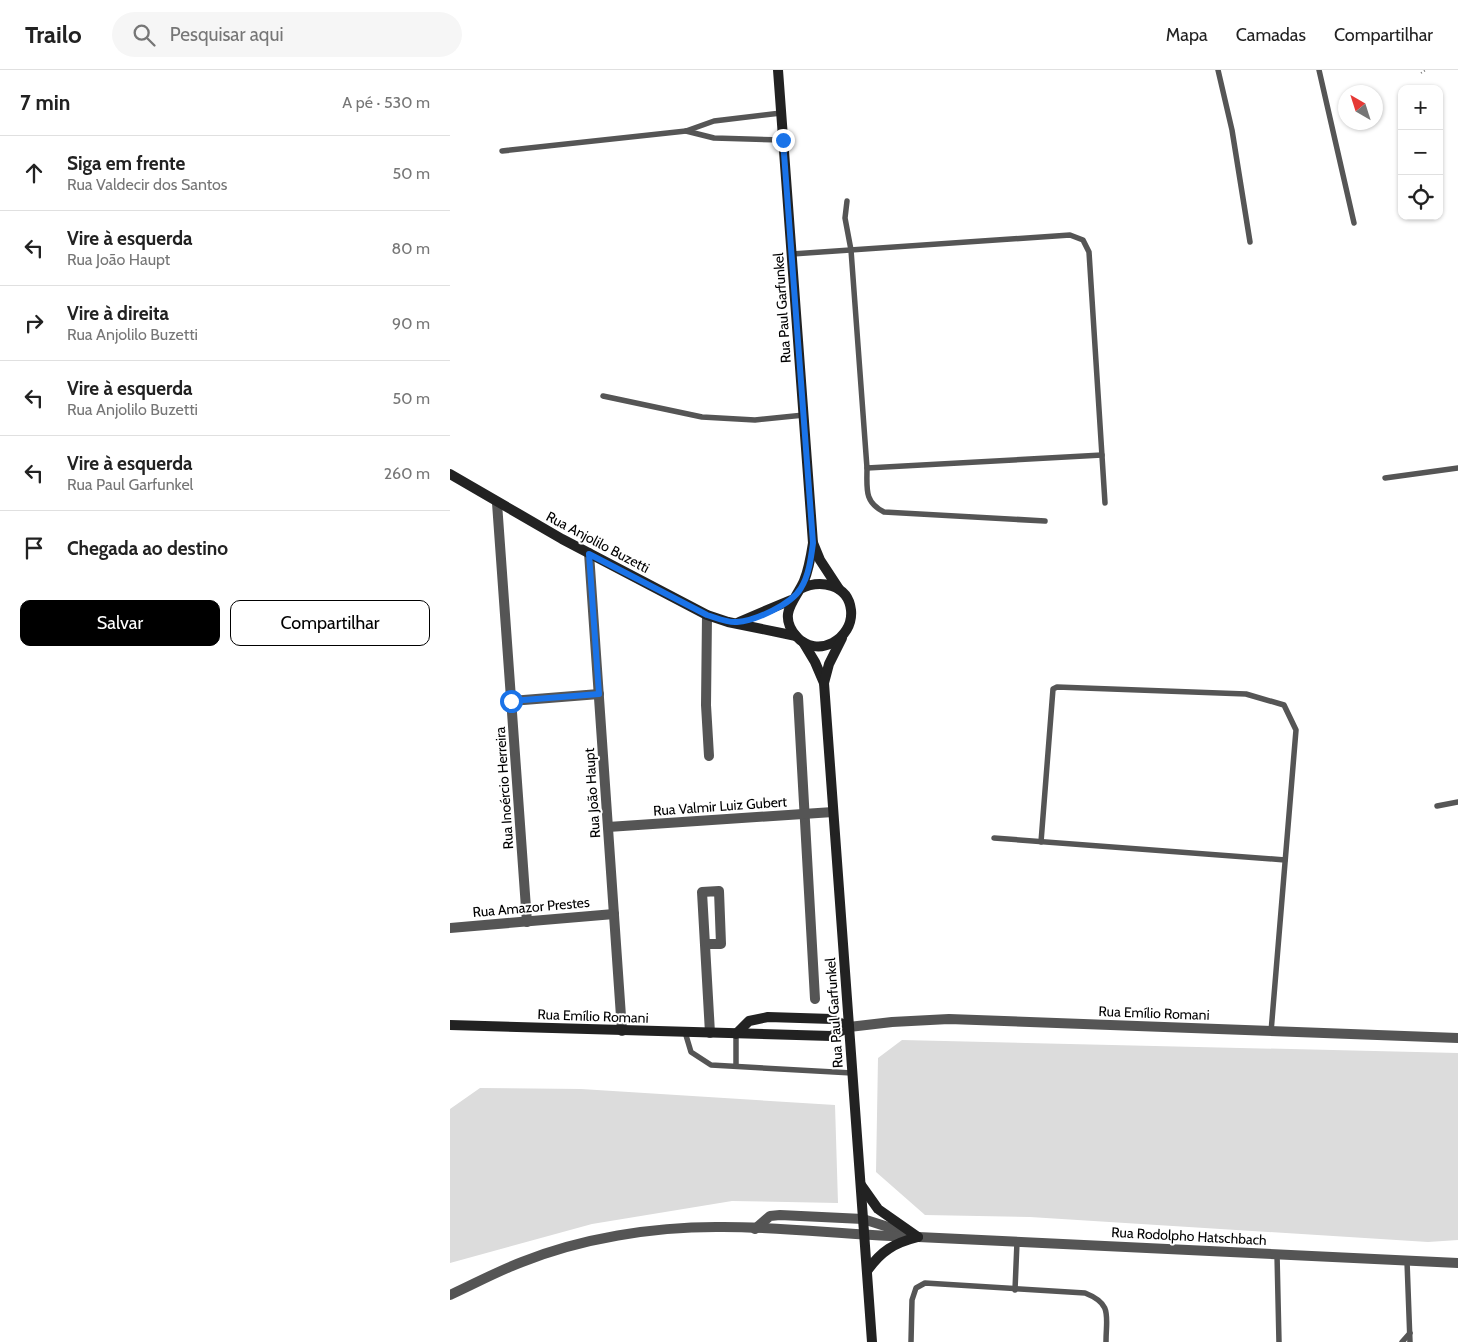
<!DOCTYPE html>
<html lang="pt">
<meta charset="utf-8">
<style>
:root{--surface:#fff;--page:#f6f6f6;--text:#222;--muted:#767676;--line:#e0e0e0;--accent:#000}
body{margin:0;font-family:Cabin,sans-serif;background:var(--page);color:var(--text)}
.controls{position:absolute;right:15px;top:15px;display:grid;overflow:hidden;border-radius:10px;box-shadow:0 1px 4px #0004}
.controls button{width:45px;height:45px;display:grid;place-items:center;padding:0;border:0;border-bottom:1px solid var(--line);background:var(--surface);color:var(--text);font:25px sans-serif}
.compass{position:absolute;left:888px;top:15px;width:45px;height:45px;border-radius:50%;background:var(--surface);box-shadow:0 1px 4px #0004;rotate:321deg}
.stop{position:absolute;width:15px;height:15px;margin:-11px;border:4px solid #1a73e8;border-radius:50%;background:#fff}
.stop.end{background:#1a73e8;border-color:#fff;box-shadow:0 1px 5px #0008}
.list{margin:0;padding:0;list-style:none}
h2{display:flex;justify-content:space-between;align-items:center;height:65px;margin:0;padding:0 20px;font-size:21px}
h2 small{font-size:16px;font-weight:400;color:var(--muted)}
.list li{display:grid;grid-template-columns:32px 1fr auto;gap:15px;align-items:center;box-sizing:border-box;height:75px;padding:0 20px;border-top:1px solid var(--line)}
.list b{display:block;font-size:19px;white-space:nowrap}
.list p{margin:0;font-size:16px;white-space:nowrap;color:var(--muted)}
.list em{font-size:16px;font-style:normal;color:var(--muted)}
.actions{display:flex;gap:10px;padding:15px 20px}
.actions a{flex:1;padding:11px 0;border:1px solid var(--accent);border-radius:10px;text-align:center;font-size:18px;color:var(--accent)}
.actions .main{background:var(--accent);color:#fff}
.icon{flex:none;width:28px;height:28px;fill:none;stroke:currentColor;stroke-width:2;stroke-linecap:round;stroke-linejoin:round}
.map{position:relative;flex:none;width:1008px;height:1272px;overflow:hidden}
header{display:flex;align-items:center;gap:30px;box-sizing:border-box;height:70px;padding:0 25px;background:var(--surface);border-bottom:1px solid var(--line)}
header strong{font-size:24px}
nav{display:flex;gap:28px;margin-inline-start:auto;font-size:18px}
.search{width:350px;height:45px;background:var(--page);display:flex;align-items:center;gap:12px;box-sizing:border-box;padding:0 18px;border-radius:28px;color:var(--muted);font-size:19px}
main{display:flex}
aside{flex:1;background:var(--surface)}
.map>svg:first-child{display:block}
.green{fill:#dcdcdc}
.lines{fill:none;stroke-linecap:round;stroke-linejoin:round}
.path{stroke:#777;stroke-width:2;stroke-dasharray:1 2.5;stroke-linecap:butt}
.lane{stroke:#555;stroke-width:5.5}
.street{stroke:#555;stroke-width:10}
.secondary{stroke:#222;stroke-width:10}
.route{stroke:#1a73e8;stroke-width:6}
.labels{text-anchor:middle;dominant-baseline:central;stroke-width:4;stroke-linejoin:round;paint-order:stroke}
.street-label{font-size:14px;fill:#000;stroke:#fff}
</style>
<header>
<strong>Trailo</strong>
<div class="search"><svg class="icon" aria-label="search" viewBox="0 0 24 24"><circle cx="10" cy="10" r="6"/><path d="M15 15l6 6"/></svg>Pesquisar aqui</div>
<nav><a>Mapa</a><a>Camadas</a><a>Compartilhar</a></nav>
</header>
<main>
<aside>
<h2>7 min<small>A pé · 530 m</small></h2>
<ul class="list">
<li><svg class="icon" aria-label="ahead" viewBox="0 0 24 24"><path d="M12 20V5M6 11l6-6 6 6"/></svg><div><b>Siga em frente</b><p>Rua Valdecir dos Santos</p></div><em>50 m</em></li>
<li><svg class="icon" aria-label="left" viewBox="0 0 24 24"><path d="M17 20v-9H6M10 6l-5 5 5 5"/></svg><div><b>Vire à esquerda</b><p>Rua João Haupt</p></div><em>80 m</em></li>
<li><svg class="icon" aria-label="right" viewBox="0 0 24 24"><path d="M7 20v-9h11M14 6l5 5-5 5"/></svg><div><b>Vire à direita</b><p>Rua Anjolilo Buzetti</p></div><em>90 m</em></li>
<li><svg class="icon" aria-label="left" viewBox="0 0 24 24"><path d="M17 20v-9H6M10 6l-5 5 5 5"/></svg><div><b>Vire à esquerda</b><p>Rua Anjolilo Buzetti</p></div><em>50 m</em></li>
<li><svg class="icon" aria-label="left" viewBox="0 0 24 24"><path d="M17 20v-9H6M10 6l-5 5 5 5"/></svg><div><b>Vire à esquerda</b><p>Rua Paul Garfunkel</p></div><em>260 m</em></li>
<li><svg class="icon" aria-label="arrive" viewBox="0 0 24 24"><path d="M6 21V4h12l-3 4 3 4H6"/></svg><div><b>Chegada ao destino</b></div></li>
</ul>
<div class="actions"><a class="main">Salvar</a><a>Compartilhar</a></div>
</aside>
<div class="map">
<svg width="1008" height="1272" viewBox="0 0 1008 1272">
<rect width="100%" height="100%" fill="#fff"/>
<!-- green -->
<g class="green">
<polygon points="452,970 1008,983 1008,1170 978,1172 580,1147 475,1145 426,1102 428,988"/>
<polygon points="30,1018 131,1019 385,1035 388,1133 282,1131 142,1154 0,1193 0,1039"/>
</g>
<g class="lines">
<!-- path -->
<polyline class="path" points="971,3 976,0"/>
<!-- lane -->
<g class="lane">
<polyline points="768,0 782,60 800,172"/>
<polyline points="869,0 904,153"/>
<polyline points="236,61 264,68 333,70"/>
<polyline points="52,81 236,61 264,51 331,43"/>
<polyline points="397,131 395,148 401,180 417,398 652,385"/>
<polyline points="342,184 620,165 633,170 639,182 655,433"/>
<polyline points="153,326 252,347 305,350 354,345"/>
<path d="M 417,398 C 417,419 414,432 434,442 L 595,451"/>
<polyline points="935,408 1008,398"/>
<polyline points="987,736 1008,732"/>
<polyline points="544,768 835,790"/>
<polyline points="591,772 603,619 607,617 796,624 834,635 846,660 821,962"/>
<polyline points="235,962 241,982 261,995 402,1003"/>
<polyline points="286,996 286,964"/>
<polyline points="827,1184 829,1272"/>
<polyline points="957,1191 960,1272"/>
<polyline points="565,1220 567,1172"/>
<path d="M 461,1272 L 462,1230 L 466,1218 L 475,1213 L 635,1223 C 663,1234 656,1246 656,1272"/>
<polyline points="952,1272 960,1263"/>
</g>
<!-- street -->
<g class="street">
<polyline points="47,433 77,852"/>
<polyline points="139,483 172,961"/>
<polyline points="257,545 256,635 259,686"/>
<polyline points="348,627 365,929"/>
<polyline points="61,631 149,624"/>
<polyline points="158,757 383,742"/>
<polyline points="0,858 164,844"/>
<polyline points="255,874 271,874 269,821 252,822 260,963"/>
<polyline points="399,957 442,952 499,949 1008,968"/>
<polyline points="305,1159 320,1146 330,1145 413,1149 457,1163"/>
<path d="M 0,1225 C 24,1214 48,1201 72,1192 C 132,1168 203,1157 266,1157 C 333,1156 401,1166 468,1167 L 1008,1193"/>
</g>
<!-- secondary -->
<g class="secondary">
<path d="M 328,0 L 363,473 C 361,486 359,499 354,511 C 346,530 327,543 346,566 C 367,590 404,569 401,540 C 398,514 370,509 350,519"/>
<polyline points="0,404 112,469 257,545 278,552 346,566"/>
<polyline points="363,473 370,490 389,519"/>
<polyline points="289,552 341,530"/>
<polyline points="353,572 365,592 374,613 422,1272"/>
<polyline points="374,613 379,594 392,568"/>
<polyline points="0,955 381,966 399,957"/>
<polyline points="286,964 299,951 318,947 382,949 399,957"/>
<polyline points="411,1115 428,1139 468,1167"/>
<path d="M 417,1201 C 431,1181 444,1173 468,1167"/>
</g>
</g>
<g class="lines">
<!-- route -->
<path class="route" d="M 61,631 L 149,624 L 139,484 L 257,545 C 267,548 277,553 287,552 C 305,551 342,534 351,518 C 359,505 361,488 363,473 L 333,70"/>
</g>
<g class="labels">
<!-- street labels -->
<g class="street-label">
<text transform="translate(332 238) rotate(-94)">Rua Paul Garfunkel</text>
<text transform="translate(148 472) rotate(28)">Rua Anjolilo Buzetti</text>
<text transform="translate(54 718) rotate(-94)">Rua Inoércio Herreira</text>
<text transform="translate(142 723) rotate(-94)">Rua João Haupt</text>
<text transform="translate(270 736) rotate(-4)">Rua Valmir Luiz Gubert</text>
<text transform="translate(81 837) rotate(-5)">Rua Amazor Prestes</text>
<text transform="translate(384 943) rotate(-94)">Rua Paul Garfunkel</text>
<text transform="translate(704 943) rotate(2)">Rua Emílio Romani</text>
<text transform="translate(143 946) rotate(2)">Rua Emílio Romani</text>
<text transform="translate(739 1166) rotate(3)">Rua Rodolpho Hatschbach</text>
</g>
</g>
</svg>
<div class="controls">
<button>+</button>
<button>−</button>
<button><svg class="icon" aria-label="locate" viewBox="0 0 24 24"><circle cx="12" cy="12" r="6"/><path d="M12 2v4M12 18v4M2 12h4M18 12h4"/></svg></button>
</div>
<svg class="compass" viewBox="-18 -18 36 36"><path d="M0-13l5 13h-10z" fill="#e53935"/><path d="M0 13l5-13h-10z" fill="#767676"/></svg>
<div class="stop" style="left:61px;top:631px"></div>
<div class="stop end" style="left:333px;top:70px"></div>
</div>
</main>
